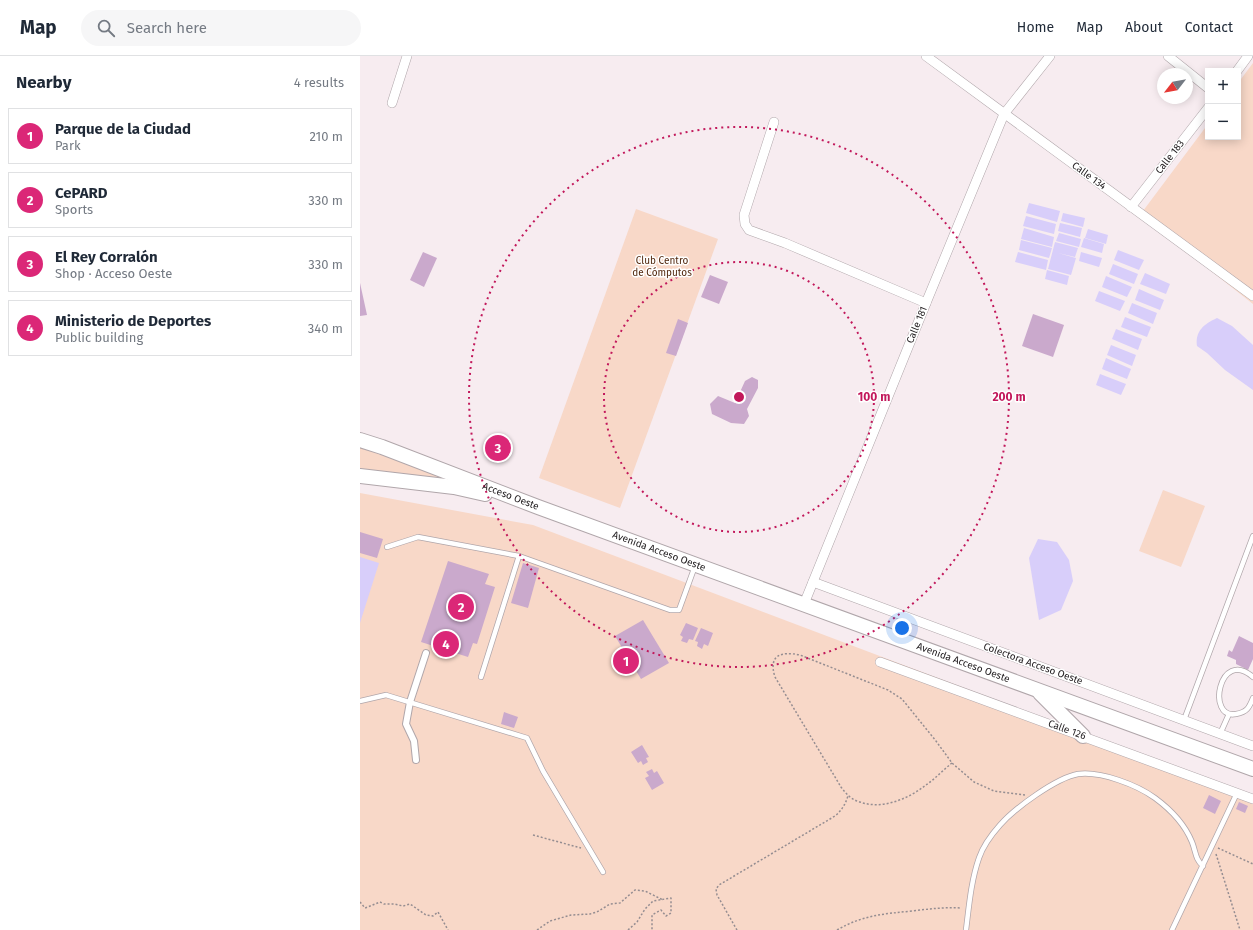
<!DOCTYPE html>
<meta charset="utf-8">
<style>
:root{--surface:#fff;--page:#f6f6f7;--text:#1f2937;--muted:#747a83;--line:#e0e1e3;--accent:#db2777}
body{margin:0;font-family:"Fira Sans",sans-serif;background:var(--page);color:var(--text)}
.controls{position:absolute;right:12px;top:12px;display:grid;overflow:hidden;border-radius:0px;box-shadow:0 2px 10px #0003}
.controls button{width:36px;height:36px;display:grid;place-items:center;padding:0;border:0;border-bottom:1px solid var(--line);background:var(--surface);color:var(--text);font:20px sans-serif}
.compass{position:absolute;left:797px;top:12px;width:36px;height:36px;border-radius:50%;background:var(--surface);box-shadow:0 2px 10px #0003;rotate:239deg}
.you{position:absolute;left:542px;top:572px;width:14px;height:14px;margin:-10px;border:3px solid #fff;border-radius:50%;background:#1a73e8;box-shadow:0 0 0 6px #1a73e833}
.badge{display:grid;place-items:center;width:26px;height:26px;border-radius:50%;background:var(--accent);color:#fff;font-size:13px;font-weight:700}
.pin{position:absolute;translate:-50% -50%;border:2px solid #fff;box-shadow:0 1px 4px #0006}
.list{margin:0;padding:0;list-style:none}
h2{display:flex;justify-content:space-between;align-items:center;height:52px;margin:0;padding:0 16px;font-size:17px}
h2 small{font-size:13px;font-weight:400;color:var(--muted)}
.list li{display:grid;grid-template-columns:26px 1fr auto;gap:12px;align-items:center;box-sizing:border-box;height:56px;margin:0 8px 8px;padding:0 8px;border:1px solid var(--line);border-radius:0px}
.list b{display:block;font-size:15px;white-space:nowrap}
.list p{margin:0;font-size:13px;white-space:nowrap;color:var(--muted)}
.list em{font-size:13px;font-style:normal;color:var(--muted)}
.icon{flex:none;width:22px;height:22px;fill:none;stroke:currentColor;stroke-width:2;stroke-linecap:round;stroke-linejoin:round}
.map{position:relative;flex:none;width:893px;height:874px;overflow:hidden}
header{display:flex;align-items:center;gap:24px;box-sizing:border-box;height:56px;padding:0 20px;background:var(--surface);border-bottom:1px solid var(--line)}
header strong{font-size:19px}
nav{display:flex;gap:22px;margin-inline-start:auto;font-size:14px}
.search{width:280px;height:36px;background:var(--page);display:flex;align-items:center;gap:10px;box-sizing:border-box;padding:0 14px;border-radius:22px;color:var(--muted);font-size:15px}
main{display:flex}
aside{flex:1;background:var(--surface)}
.map>svg:first-child{display:block}
.green{fill:#f8d8c8}
.water{fill:#d8cefa}
.building{fill:#caa9cc}
.lines{fill:none;stroke-linecap:round;stroke-linejoin:round}
.service-casing{stroke:#b0a6aa;stroke-width:6}
.pedestrian-casing{stroke:#b0a6aa;stroke-width:8}
.minor-casing{stroke:#b0a6aa;stroke-width:10}
.trunk-casing{stroke:#b0a6aa;stroke-width:16}
.path{stroke:#958d91;stroke-width:1.5;stroke-dasharray:2 2;stroke-linecap:butt}
.service{stroke:#fff;stroke-width:4.5}
.pedestrian{stroke:#fff;stroke-width:6}
.minor{stroke:#fff;stroke-width:9}
.trunk{stroke:#fff;stroke-width:14}
.ring{fill:none;stroke:#c2185b;stroke-width:2;stroke-dasharray:2 4}
.labels{text-anchor:middle;dominant-baseline:central;stroke-width:3;stroke-linejoin:round;paint-order:stroke}
.street-label{font-size:10px;fill:#252123;stroke:#fff}
.park-label{font-size:10px;fill:#51270d;stroke:#fff}
.centre{fill:#c2185b;stroke:#fff;stroke-width:2}
.ring-label{font-size:12px;text-anchor:middle;font-weight:bold;fill:#c2185b;stroke:#fff;stroke-width:3;stroke-linejoin:round;paint-order:stroke}
</style>
<header>
<strong>Map</strong>
<div class="search"><svg class="icon" aria-label="search" viewBox="0 0 24 24"><circle cx="10" cy="10" r="6"/><path d="M15 15l6 6"/></svg>Search here</div>
<nav><a>Home</a><a>Map</a><a>About</a><a>Contact</a></nav>
</header>
<main>
<aside>
<h2>Nearby<small>4 results</small></h2>
<ul class="list">
<li><span class="badge">1</span><div><b>Parque de la Ciudad</b><p>Park</p></div><em>210 m</em></li>
<li><span class="badge">2</span><div><b>CePARD</b><p>Sports</p></div><em>330 m</em></li>
<li><span class="badge">3</span><div><b>El Rey Corralón</b><p>Shop · Acceso Oeste</p></div><em>330 m</em></li>
<li><span class="badge">4</span><div><b>Ministerio de Deportes</b><p>Public building</p></div><em>340 m</em></li>
</ul>
</aside>
<div class="map">
<svg width="893" height="874" viewBox="0 0 893 874">
<rect width="100%" height="100%" fill="#f7ecf0"/>
<!-- green -->
<g class="green">
<polygon points="893,7 893,248 780,159 848,68 848,81 878,81 878,27"/>
<polygon points="276,153 358,183 260,452 179,422"/>
<polygon points="0,390 99,425 0,413"/>
<polygon points="803,434 845,450 821,511 779,495"/>
<polygon points="0,437 173,469 893,741 893,874 0,874"/>
</g>
<!-- water -->
<g class="water">
<polygon points="669,147 700,155 697,166 666,157"/>
<polygon points="703,157 725,162 723,171 701,165"/>
<polygon points="666,160 696,168 694,178 663,170"/>
<polygon points="700,167 722,172 720,181 698,175"/>
<polygon points="664,172 694,181 692,191 661,183"/>
<polygon points="728,173 748,179 746,188 725,182"/>
<polygon points="699,177 721,183 719,191 696,185"/>
<polygon points="724,182 744,188 742,197 721,191"/>
<polygon points="661,184 692,192 689,202 659,194"/>
<polygon points="695,186 718,192 715,201 698,197 716,202 711,219 688,213"/>
<polygon points="758,194 784,204 779,214 754,204"/>
<polygon points="658,196 688,204 686,214 655,206"/>
<polygon points="721,196 742,202 739,211 719,205"/>
<polygon points="753,208 778,218 774,228 749,218"/>
<polygon points="687,214 709,220 707,229 685,223"/>
<polygon points="785,217 810,228 806,238 780,228"/>
<polygon points="746,220 772,231 767,241 742,231"/>
<polygon points="779,233 804,244 800,254 775,244"/>
<polygon points="739,235 765,245 760,255 735,245"/>
<polygon points="772,247 797,257 793,268 768,257"/>
<polygon points="765,261 791,271 787,281 761,271"/>
<path d="M 857,262 L 872,270 L 893,289 L 893,334 L 865,314 L 847,297 L 837,290 C 835,275 844,268 857,262 Z"/>
<polygon points="756,273 782,283 778,294 752,283"/>
<polygon points="751,289 776,299 772,310 747,299"/>
<polygon points="746,302 771,313 767,323 742,313"/>
<polygon points="740,318 766,328 761,339 736,329"/>
<polygon points="678,483 697,486 709,504 713,525 701,554 679,564 669,502"/>
<polygon points="0,501 19,507 0,567"/>
</g>
<!-- building -->
<g class="building">
<polygon points="63,196 77,202 64,231 50,224"/>
<polygon points="350,219 368,226 359,248 341,241"/>
<polygon points="0,227 7,259 0,260"/>
<polygon points="673,258 704,269 693,301 662,290"/>
<polygon points="318,263 328,267 316,300 306,297"/>
<polygon points="392,321 398,324 398,332 387,353 389,360 384,368 371,367 352,358 350,348 358,340 375,347 385,325"/>
<polygon points="0,476 23,483 17,502 0,497"/>
<polygon points="88,505 129,518 125,528 135,531 117,588 113,587 108,601 61,586"/>
<polygon points="163,507 179,512 168,552 151,547"/>
<polygon points="283,564 309,607 281,623 255,580"/>
<polygon points="326,567 338,572 333,584 329,583 327,587 321,585 323,581 320,579"/>
<polygon points="341,572 353,577 348,590 344,588 342,593 337,590 338,586 335,585"/>
<polygon points="879,580 893,587 893,603 888,614 876,608 876,604 867,600 869,594 872,596"/>
<polygon points="144,656 158,661 154,672 141,668"/>
<polygon points="282,689 289,701 286,702 288,706 283,709 281,705 278,707 271,696"/>
<polygon points="292,713 294,717 297,715 304,727 292,734 285,722 289,720 286,716"/>
<polygon points="849,739 861,745 855,758 843,752"/>
<polygon points="879,746 888,750 885,757 876,753"/>
</g>
<g class="lines">
<!-- service casing -->
<g class="service-casing">
<g id="service">
<polyline points="27,491 58,481 159,500 310,554 319,554 335,510"/>
<polyline points="121,621 159,500"/>
<path d="M 893,621 C 859,591 846,664 876,658 C 887,656 889,652 893,642"/>
<polyline points="0,645 26,639 167,682 183,715 243,816"/>
<polyline points="824,664 893,480"/>
<polyline points="860,678 869,658"/>
<path d="M 606,874 C 609,850 611,825 619,802 C 623,790 632,778 640,769 C 655,752 696,722 718,718 C 741,715 777,729 795,742 C 810,753 825,769 832,786 C 836,796 835,803 843,810"/>
<polyline points="812,874 877,737"/>
</g>
</g>
<!-- pedestrian casing -->
<g class="pedestrian-casing">
<polyline id="pedestrian" points="56,704 54,685 46,668 50,646 66,597"/>
</g>
<!-- minor casing -->
<g class="minor-casing">
<g id="minor">
<polyline points="566,0 893,240"/>
<polyline points="808,0 848,32"/>
<polyline points="877,15 888,0"/>
<polyline points="32,47 47,0"/>
<polyline points="414,66 384,159 385,168 389,174 425,187 566,247"/>
<polyline points="771,151 848,52"/>
<polyline points="453,526 893,690"/>
<polyline points="444,548 566,247 644,58 690,0"/>
<polyline points="520,606 893,743"/>
</g>
</g>
<!-- trunk casing -->
<g class="trunk-casing">
<g id="trunk">
<path id="s1" d="M 0,384 L 22,391 L 178,451 L 893,713"/>
<polyline points="0,420 94,431 125,438"/>
<polyline points="680,637 723,680"/>
</g>
</g>
<!-- path -->
<g class="path">
<path d="M 592,707 C 583,714 575,723 566,729 C 548,743 522,754 500,746 C 492,744 486,738 481,731 L 415,621 C 408,599 421,595 440,599 L 528,634 L 542,643 L 576,685 L 592,707 L 614,726 L 634,735 L 665,739"/>
<polyline points="173,779 221,792"/>
<polyline points="858,792 893,808"/>
<polyline points="856,798 880,874"/>
<polyline points="0,846 5,852 20,846 24,848 34,848 43,850 50,848 66,859 73,860 78,856 88,874"/>
<polyline points="177,874 190,865 211,859 230,858 237,856 250,848 260,847 275,834 285,835 303,844"/>
<polyline points="268,874 277,866 285,853 293,845 311,842 311,857 306,860 301,854 292,859 292,874"/>
<path d="M 377,874 L 357,839 L 356,833 L 359,829 L 475,760 C 482,754 485,749 488,740"/>
<path d="M 477,874 C 503,859 523,858 552,855 C 569,853 584,851 601,852"/>
</g>
<!-- service -->
<use href="#service" class="service"/>
<!-- pedestrian -->
<use href="#pedestrian" class="pedestrian"/>
<!-- minor -->
<use href="#minor" class="minor"/>
<!-- trunk -->
<use href="#trunk" class="trunk"/>
</g>
<!-- distance rings -->
<g class="ring">
<circle cx="379" cy="341" r="135"/>
<circle cx="379" cy="341" r="270"/>
</g>
<g class="labels">
<!-- street labels -->
<g class="street-label">
<text transform="translate(810 101) rotate(-52)">Calle 183</text>
<text transform="translate(729 120) rotate(36)">Calle 134</text>
<text transform="translate(557 269) rotate(-68)">Calle 181</text>
<text stroke="none"><textPath href="#s1" startOffset="161">Acceso Oeste</textPath></text>
<text stroke="none"><textPath href="#s1" startOffset="319">Avenida Acceso Oeste</textPath></text>
<text stroke="none"><textPath href="#s1" startOffset="643">Avenida Acceso Oeste</textPath></text>
<text transform="translate(673 608) rotate(20)">Colectora Acceso Oeste</text>
<text transform="translate(707 674) rotate(20)">Calle 126</text>
</g>
<!-- park labels -->
<g class="park-label">
<text x="302" y="205">Club Centro<tspan x="302" dy="12">de Cómputos</tspan></text>
</g>
</g>
<circle cx="379" cy="341" r="6" class="centre"/>
<g class="ring-label">
<text x="514" y="345">100 m</text>
<text x="649" y="345">200 m</text>
</g>
</svg>
<div class="controls">
<button>+</button>
<button>−</button>
</div>
<svg class="compass" viewBox="-18 -18 36 36"><path d="M0-13l5 13h-10z" fill="#e53935"/><path d="M0 13l5-13h-10z" fill="#747a83"/></svg>
<div class="you"></div>
<div class="pin badge" style="left:266px;top:605px">1</div>
<div class="pin badge" style="left:101px;top:551px">2</div>
<div class="pin badge" style="left:138px;top:392px">3</div>
<div class="pin badge" style="left:86px;top:588px">4</div>
</div>
</main>
